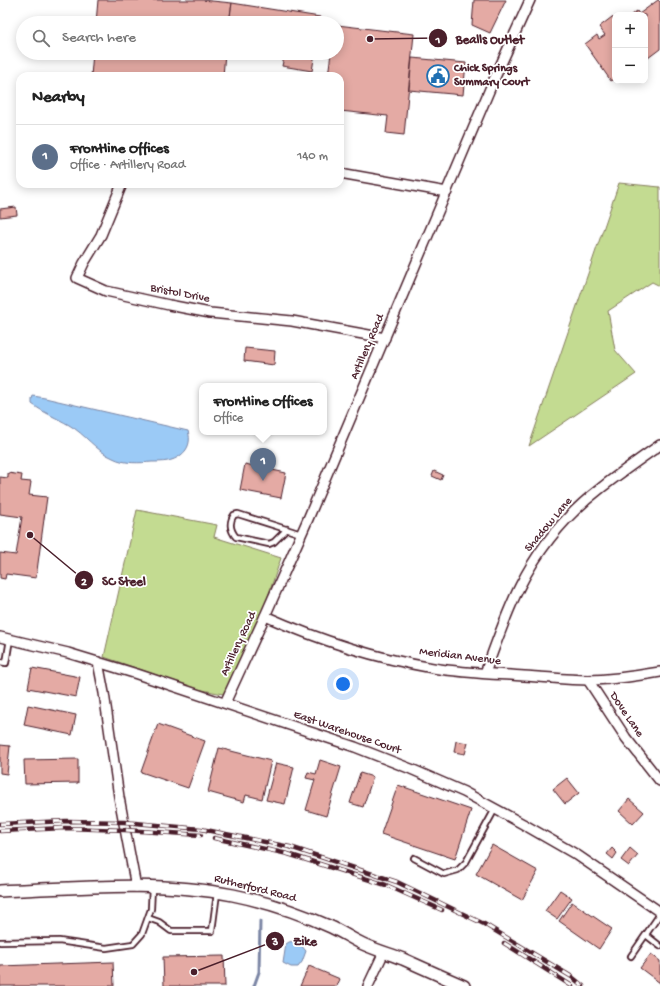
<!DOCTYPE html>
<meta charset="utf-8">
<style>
:root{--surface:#fff;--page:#f6f6f6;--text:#222;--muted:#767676;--line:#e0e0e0;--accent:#0b8043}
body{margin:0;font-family:"Gochi Hand",sans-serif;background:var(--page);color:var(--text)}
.controls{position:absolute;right:12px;top:12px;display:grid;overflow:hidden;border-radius:8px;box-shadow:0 2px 10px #0003}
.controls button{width:36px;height:36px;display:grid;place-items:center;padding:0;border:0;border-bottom:1px solid var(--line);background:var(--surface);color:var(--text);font:20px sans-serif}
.you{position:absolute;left:343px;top:684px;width:14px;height:14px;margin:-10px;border:3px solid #fff;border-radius:50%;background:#1a73e8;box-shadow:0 0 0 6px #1a73e833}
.badge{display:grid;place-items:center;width:26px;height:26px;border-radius:50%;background:var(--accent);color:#fff;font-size:13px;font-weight:700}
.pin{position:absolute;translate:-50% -33px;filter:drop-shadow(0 1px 2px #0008)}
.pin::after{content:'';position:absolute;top:21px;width:14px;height:12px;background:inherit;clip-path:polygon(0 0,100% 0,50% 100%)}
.popup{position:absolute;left:199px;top:383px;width:128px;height:52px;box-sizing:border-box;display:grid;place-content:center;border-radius:8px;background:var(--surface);filter:drop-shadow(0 1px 3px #0005);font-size:13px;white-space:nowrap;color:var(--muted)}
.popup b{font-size:15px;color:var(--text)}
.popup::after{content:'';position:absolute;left:50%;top:100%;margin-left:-8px;border:8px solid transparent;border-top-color:var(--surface)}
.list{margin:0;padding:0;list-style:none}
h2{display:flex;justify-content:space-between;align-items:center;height:52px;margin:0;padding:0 16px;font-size:17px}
h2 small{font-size:13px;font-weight:400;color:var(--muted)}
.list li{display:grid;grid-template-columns:26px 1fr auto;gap:12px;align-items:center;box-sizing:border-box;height:64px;padding:0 16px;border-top:1px solid var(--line)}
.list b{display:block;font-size:15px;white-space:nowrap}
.list p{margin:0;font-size:13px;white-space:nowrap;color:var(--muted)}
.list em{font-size:13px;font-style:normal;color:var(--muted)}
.icon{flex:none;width:22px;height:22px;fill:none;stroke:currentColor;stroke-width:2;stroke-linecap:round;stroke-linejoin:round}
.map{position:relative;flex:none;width:660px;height:986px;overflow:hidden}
.search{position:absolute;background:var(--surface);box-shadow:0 2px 10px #0003;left:16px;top:16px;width:328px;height:44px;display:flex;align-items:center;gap:10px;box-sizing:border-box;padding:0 14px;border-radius:22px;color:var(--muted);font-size:15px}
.panel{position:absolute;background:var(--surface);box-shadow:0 2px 10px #0003;left:16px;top:72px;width:328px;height:116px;border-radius:12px}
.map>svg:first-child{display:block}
.green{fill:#c3db91;stroke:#867d5e}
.water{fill:#9bcaf6;stroke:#7b86a5}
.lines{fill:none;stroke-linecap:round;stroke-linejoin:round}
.stream{stroke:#7b86a5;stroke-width:3}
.building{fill:#e4aaa4;stroke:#4a1f2b}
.service-casing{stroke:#4a1f2b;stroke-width:8}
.minor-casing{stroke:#4a1f2b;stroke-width:12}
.tertiary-casing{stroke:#4a1f2b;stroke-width:14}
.service{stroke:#fff;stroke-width:4.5}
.minor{stroke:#fff;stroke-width:9}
.tertiary{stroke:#fff;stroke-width:11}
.rail-casing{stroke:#4a1f2b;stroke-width:4.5}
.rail{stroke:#fff;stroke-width:3;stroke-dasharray:9;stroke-linecap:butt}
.labels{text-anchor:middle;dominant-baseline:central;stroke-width:3.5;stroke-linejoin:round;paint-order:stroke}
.poi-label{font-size:12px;font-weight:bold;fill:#4a1f2b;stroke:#fff;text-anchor:start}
.street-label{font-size:12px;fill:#4a1f2b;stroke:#fff}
.leader{fill:none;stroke:#4a1f2b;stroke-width:1.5}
.callout-dot{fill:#4a1f2b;stroke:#fff;stroke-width:1.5}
.mark-label{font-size:12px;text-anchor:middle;font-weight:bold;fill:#fff}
.callout-label{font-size:13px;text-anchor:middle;font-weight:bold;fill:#4a1f2b;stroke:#fff;stroke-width:3.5;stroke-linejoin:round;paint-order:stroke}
</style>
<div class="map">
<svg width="660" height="986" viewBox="0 0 660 986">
<rect width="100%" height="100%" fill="#fff"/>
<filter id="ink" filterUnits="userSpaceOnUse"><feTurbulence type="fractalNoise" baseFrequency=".025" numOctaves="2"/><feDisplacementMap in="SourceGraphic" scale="8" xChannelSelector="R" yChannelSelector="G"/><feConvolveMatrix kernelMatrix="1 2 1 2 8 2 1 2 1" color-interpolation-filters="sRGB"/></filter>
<g filter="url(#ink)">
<!-- green -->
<g class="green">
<polygon points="619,183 660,187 660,286 652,282 608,311 615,350 636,374 529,446"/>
<polygon points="137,510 217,525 214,537 281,558 234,696 197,689 104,657"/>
</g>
<!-- water -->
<g class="water">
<path d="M 33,396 L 45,398 L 188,431 C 191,440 189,449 181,455 C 172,462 163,462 152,462 C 140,463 124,464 113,458 C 96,451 85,434 69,425 C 57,418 44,413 32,404 L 32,399 Z"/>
<polygon points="295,941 300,944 306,951 302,962 298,967 291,967 283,963 286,944 289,942"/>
</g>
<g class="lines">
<!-- stream -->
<polyline class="stream" points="254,986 259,972 260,921"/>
</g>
<!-- building -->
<g class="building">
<polygon points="98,0 202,0 232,3 229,23 96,23"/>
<polygon points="474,0 506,0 490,33 472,25"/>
<polygon points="658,0 660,2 660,49 648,58 646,55 645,56 645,15 631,15 637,11 639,14"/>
<polygon points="232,3 320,17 319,23 229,23"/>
<polygon points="612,17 615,21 615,78 611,81 585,44 597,35 599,39 605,35 599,27"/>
<polygon points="337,25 414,34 404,135 386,133 388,116 340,111 340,76 328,76 331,53 337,53"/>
<polygon points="93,53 225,53 223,76 91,76"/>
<polygon points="259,53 315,53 312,71 282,66 284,57"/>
<polygon points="412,58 466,63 463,95 409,90"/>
<polygon points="16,207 17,215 0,217 0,209"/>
<polygon points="245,348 275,351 274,365 244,361"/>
<polygon points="245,464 286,473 281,498 240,490"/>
<polygon points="434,471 443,475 441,480 432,476"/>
<polygon points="8,473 22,475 21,481 31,482 29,495 47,497 36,578 6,574 5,579 0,578 0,553 16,555 22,517 0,514 0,477 8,478"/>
<polygon points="32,668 80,677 76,697 28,688"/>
<polygon points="28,705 76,715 72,735 24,725"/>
<polygon points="158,724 205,741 188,788 141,772"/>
<polygon points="456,741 468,743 465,754 454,752"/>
<polygon points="0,745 10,746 7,774 0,773"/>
<polygon points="219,748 271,761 262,799 246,795 244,802 208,792"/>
<polygon points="78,759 78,783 25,784 24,760"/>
<polygon points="320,760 341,767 326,816 306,810 315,780 306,778 308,772 316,774"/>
<polygon points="276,763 294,767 285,804 266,800"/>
<polygon points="360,773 373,777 363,807 350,803"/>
<polygon points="567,778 579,793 565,804 553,789"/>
<polygon points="398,785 471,810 455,859 381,834"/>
<polygon points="629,799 644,812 633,824 619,811"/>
<polygon points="492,845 538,871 522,900 476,874"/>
<polygon points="612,848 617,853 613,859 607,854"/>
<polygon points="630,848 638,855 629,866 621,860"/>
<polygon points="560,890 572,898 557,919 545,911"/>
<polygon points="572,902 612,929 599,949 559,921"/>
<polygon points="651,954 660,961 660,983 640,968"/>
<polygon points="224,956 225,986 164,986 163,957"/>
<polygon points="113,962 114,986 0,986 0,966"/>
<polygon points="309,966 340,979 337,986 300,986"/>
</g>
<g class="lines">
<!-- service casing -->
<g class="service-casing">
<g id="service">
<path d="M 287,529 L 274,542 L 269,544 L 236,537 C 230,530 229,522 234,515 L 238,514 L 292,531 L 301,534"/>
<polyline points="0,662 6,663 10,639"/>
<polyline points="414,858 444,874 458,870 466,862 495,809"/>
<polyline points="148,918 159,922 171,931 212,931 217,893"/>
<polyline points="646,935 660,946"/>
<polyline points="0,942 59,941 106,948 133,944 142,934 151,909 152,887"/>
<polyline points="631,956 660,914"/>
</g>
</g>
<!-- minor casing -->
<g class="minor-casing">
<g id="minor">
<polyline points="340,173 447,192"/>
<polyline points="122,184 101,235 84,263 77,278 106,291 169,305 210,313 292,321 385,338"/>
<path d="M 265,616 C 319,640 375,658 433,668 C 463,673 494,674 524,676 C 545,677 567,680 588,680 C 612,680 636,676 660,672"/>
<polyline points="0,637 68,653 137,674 355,747 411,769 464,792 523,824 577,855 660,912"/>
<polyline points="98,662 104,693 119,797 136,887"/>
<path d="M 485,673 C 496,644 506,613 520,586 C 539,548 567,514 601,488 C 620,473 640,459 660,445"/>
<polyline points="588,680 626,738 660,781"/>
<polyline points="225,703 265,616 308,519 492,84 530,0"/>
<polyline points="368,986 384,952"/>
</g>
</g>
<!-- tertiary casing -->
<g class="tertiary-casing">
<path id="tertiary" d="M 0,891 C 77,888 157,880 233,895 C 267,902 300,913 331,927 C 342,932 352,939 363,944 C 376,950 390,954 403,959 C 423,968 443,977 464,986"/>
</g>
<!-- service -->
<use href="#service" class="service"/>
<!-- minor -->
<use href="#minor" class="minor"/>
<!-- tertiary -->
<use href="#tertiary" class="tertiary"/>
<!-- rail casing -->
<g class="rail-casing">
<g id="rail">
<polyline points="0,824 66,821 124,822 201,829 290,847 397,882 484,924 572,977 583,986"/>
<polyline points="0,831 65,828 125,830 201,835"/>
<polyline points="214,838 288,854 386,885 442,910"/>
<polyline points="504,943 572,986"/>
</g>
</g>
<!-- rail -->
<use href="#rail" class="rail"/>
</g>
</g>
<!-- icons -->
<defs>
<g id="civic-ring" transform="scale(1.15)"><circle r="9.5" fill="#fff" stroke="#1f6fb2" stroke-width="1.5"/><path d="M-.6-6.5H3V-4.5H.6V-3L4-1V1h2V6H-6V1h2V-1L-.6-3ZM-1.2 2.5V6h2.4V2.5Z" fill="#1f6fb2"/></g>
</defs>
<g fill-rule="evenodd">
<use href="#civic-ring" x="438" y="76"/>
</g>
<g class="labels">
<!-- poi labels -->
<g class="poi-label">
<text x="454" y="69">Chick Springs<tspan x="454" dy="14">Summary Court</tspan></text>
</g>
<!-- street labels -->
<g class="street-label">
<text transform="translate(180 294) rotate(11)">Bristol Drive</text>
<text transform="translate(368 347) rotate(-67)">Artillery Road</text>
<text transform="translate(549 525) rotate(-50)">Shadow Lane</text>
<text transform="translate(239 644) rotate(-65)">Artillery Road</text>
<text transform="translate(460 657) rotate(7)">Meridian Avenue</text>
<text transform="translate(626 715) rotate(56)">Dove Lane</text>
<text transform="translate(347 733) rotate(19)">East Warehouse Court</text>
<text transform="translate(255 889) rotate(14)">Rutherford Road</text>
</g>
</g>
<!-- callouts -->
<path class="leader" d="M370 39L438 38M30 535L84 580M194 972L275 941"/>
<g class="callout-dot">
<circle cx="370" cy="39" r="4"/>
<circle cx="30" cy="535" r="4"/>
<circle cx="194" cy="972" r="4"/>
<circle cx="438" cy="38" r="10"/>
<circle cx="84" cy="580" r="10"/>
<circle cx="275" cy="941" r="10"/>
</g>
<g class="mark-label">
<text x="438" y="43">1</text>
<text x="84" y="585">2</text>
<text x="275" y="945">3</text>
</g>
<g class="callout-label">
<text x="490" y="43">Bealls Outlet</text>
<text x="124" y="585">SC Steel</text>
<text x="305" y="945">Zike</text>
</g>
</svg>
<div class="controls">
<button>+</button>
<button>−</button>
</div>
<div class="you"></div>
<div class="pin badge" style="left:263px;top:481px;background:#5c6f8a">1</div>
<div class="popup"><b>Frontline Offices</b>Office</div>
<div class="search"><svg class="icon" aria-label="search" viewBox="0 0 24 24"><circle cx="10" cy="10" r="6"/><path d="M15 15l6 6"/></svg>Search here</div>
<section class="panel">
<h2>Nearby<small></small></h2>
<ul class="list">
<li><span class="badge" style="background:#5c6f8a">1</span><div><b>Frontline Offices</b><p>Office · Artillery Road</p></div><em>140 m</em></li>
</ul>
</section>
</div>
